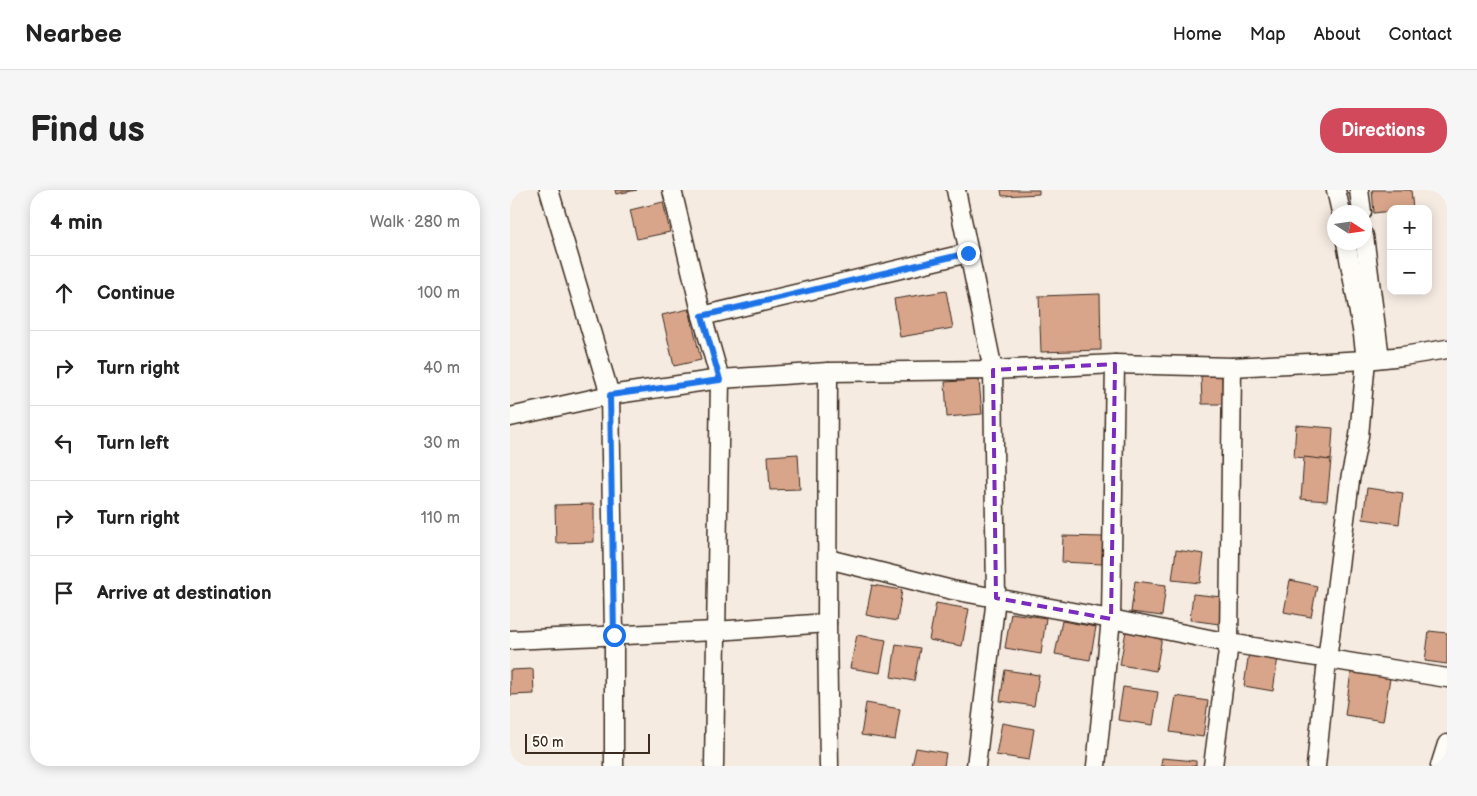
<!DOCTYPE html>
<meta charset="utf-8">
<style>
:root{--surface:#fff;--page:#f6f6f6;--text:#222;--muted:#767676;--line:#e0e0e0;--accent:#d1495b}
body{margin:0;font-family:"Balsamiq Sans",sans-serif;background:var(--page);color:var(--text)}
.controls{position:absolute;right:15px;top:15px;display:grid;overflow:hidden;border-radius:10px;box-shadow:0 2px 12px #0003}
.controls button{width:45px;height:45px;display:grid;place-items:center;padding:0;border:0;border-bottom:1px solid var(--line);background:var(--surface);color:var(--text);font:25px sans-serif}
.compass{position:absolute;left:817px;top:15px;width:45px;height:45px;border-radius:50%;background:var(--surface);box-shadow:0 2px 12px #0003;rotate:102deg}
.scale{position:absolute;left:15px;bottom:12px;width:125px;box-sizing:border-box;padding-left:5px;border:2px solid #3b2a1e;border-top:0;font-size:14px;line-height:18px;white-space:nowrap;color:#3b2a1e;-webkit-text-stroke:4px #fdfcf7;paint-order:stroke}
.stop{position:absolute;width:15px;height:15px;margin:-11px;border:4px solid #1a73e8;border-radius:50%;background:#fff}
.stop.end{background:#1a73e8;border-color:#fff;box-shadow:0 1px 5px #0008}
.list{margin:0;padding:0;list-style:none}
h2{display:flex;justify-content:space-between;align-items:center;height:65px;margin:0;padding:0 20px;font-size:21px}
h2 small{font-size:16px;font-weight:400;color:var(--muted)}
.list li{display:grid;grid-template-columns:32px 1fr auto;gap:15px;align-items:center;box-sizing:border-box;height:75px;padding:0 20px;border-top:1px solid var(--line)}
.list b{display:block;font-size:19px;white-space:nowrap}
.list em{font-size:16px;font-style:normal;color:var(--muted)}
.icon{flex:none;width:28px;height:28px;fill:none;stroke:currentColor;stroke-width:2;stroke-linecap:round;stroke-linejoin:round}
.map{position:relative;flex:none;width:937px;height:576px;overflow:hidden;border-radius:20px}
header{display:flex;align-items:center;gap:30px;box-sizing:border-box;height:70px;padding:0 25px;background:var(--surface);border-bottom:1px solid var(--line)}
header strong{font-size:24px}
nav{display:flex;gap:28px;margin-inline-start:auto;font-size:18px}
.intro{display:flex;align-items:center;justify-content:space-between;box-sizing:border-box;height:120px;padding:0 30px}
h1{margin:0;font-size:35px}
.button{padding:12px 22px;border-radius:20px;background:var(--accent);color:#fff;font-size:18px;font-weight:700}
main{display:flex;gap:30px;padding:0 30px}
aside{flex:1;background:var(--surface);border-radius:20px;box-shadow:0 2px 12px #0003}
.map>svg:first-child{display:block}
.building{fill:#d8a58b;stroke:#3b2a1e}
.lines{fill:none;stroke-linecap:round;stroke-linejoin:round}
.street-casing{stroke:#3b2a1e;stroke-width:21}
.street{stroke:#fdfcf7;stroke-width:18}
.route{stroke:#1a73e8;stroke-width:6}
.marked{fill:none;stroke:#7b2cbf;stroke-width:4;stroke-dasharray:10 6;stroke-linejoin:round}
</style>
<header>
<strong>Nearbee</strong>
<nav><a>Home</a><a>Map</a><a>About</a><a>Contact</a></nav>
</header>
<div class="intro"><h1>Find us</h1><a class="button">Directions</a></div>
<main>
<aside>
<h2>4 min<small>Walk · 280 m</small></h2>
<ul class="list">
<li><svg class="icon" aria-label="ahead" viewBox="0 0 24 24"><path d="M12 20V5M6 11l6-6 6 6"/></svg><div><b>Continue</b></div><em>100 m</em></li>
<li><svg class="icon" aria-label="right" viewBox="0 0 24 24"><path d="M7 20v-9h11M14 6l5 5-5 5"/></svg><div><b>Turn right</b></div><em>40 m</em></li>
<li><svg class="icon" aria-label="left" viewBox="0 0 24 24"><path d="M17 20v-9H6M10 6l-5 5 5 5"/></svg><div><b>Turn left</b></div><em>30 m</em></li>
<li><svg class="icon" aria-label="right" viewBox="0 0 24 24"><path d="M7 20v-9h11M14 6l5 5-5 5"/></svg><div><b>Turn right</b></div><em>110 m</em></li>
<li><svg class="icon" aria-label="arrive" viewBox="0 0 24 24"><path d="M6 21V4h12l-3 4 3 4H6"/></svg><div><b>Arrive at destination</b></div></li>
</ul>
</aside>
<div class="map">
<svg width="937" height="576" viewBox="0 0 937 576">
<rect width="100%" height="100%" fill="#f6ebe1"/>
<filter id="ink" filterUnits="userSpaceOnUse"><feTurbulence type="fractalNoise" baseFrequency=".02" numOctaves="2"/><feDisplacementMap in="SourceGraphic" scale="10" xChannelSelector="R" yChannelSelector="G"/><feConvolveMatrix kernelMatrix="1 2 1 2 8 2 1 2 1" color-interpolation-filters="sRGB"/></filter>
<g filter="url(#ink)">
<!-- building -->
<g class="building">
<polygon points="105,0 127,0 106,4"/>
<polygon points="491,0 529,0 529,4 492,6"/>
<polygon points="862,0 901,0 903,19 881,19 881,21 864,23"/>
<polygon points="153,12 160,42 127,49 120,20"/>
<polygon points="436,101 443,138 390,147 384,109"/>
<polygon points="590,104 591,160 531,162 529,106"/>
<polygon points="179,119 191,170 164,176 152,125"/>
<polygon points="712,184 713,214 692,214 691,185"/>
<polygon points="469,190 472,224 437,227 435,192"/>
<polygon points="786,235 823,238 821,270 784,267"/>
<polygon points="288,264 290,299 260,300 258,266"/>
<polygon points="794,267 821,270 817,311 791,309"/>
<polygon points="857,298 893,303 889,334 853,329"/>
<polygon points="84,314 84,352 46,353 45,315"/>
<polygon points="553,346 593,347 592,374 552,372"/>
<polygon points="666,360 694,364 690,393 662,390"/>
<polygon points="780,390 807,396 801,427 774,422"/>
<polygon points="625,391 656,395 652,426 621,422"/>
<polygon points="362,395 392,400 387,431 356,425"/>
<polygon points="683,404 712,407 709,434 680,430"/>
<polygon points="426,413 459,419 452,456 419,450"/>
<polygon points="501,423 536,428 531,464 495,458"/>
<polygon points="552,431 586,437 580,470 545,464"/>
<polygon points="616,441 652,447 646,481 610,475"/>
<polygon points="919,441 937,443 937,474 915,471"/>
<polygon points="347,445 376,450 370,483 340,478"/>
<polygon points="386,454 410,458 404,491 381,487"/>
<polygon points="739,462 768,467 763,501 734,496"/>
<polygon points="23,479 24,504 0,505 0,480"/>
<polygon points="495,480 529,485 524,516 490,511"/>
<polygon points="841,482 880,488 873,531 835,525"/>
<polygon points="613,497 648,502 643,535 608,530"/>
<polygon points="666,506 698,511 693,547 660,542"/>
<polygon points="356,513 390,519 385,550 351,545"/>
<polygon points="492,533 524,539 519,570 486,565"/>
<polygon points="406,558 436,563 434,576 402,576"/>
<polygon points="652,568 686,571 686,576 651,576"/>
</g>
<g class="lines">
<!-- street casing -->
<g class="street-casing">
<g id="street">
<polyline points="39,0 100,205 104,445 104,576"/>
<polyline points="162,0 192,126 210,189 204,576"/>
<polyline points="446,0 483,180 486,408 466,576"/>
<polyline points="826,0 831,22"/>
<polyline points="849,0 852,22"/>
<polyline points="854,46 870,168"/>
<polyline points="192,126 458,63"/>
<polyline points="318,182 317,433 319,576"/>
<polyline points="0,227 100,205 210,189 318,182 483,180 605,174 722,177 856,170 893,166 937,159"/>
<polyline points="318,369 442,400 601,429 719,453 937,488"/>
<polyline points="0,450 206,441 317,433"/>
<polyline points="586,576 601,429 605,174"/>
<polyline points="703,576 719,453 722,177"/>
<polyline points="806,576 817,470 840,290 849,246 856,170 853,145 836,52"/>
<polyline points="930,576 937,554"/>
</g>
</g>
<!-- street -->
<use href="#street" class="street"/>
</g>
</g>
<g class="lines" filter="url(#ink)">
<!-- route -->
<polyline class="route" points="104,445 100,205 210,190 192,126 458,63"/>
</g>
<!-- marked area -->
<path class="marked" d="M 605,174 L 601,429 L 486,408 L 483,180 Z"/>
</svg>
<div class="controls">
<button>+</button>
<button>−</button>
</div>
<svg class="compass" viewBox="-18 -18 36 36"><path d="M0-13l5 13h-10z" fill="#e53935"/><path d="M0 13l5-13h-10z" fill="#767676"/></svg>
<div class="scale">50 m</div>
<div class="stop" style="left:104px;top:445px"></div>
<div class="stop end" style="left:458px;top:63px"></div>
</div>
</main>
